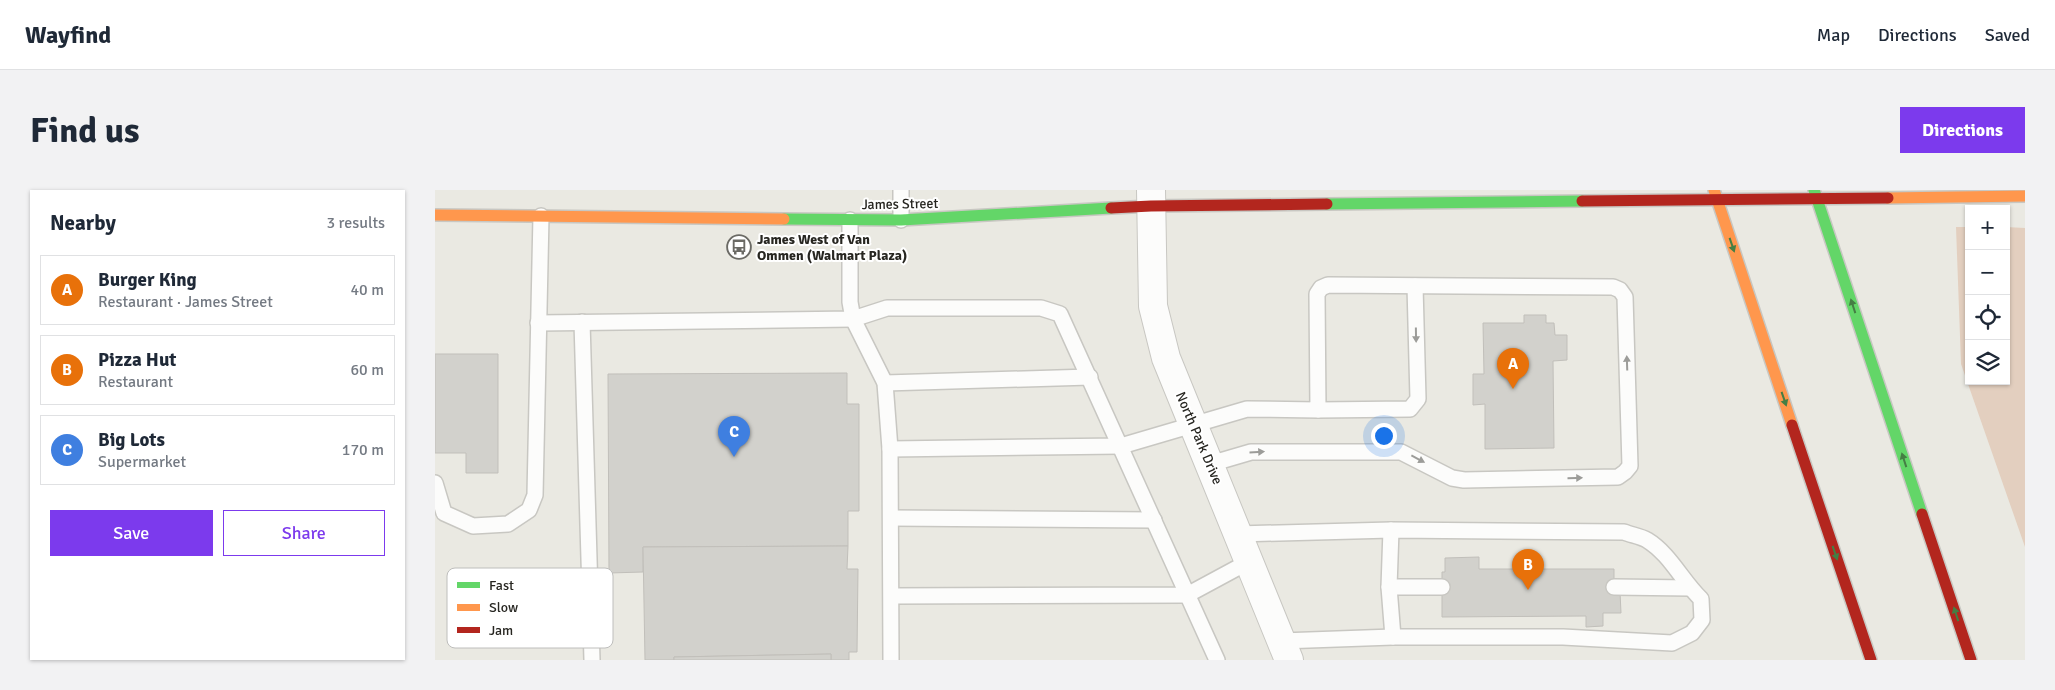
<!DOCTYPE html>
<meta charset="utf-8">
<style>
:root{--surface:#fff;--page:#f2f2f3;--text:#1f2937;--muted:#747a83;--line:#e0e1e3;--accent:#7c3aed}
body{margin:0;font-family:Signika,sans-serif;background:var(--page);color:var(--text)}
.controls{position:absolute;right:15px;top:15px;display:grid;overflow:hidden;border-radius:0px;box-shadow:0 1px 4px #0004}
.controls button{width:45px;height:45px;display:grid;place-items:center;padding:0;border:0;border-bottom:1px solid var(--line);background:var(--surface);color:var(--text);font:25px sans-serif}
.you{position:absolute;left:948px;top:245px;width:18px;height:18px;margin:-12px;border:4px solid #fff;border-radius:50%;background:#1a73e8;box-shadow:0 0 0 8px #1a73e833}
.badge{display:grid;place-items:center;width:32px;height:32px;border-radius:50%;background:var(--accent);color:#fff;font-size:16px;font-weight:700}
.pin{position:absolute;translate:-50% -41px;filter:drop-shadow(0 1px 2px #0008)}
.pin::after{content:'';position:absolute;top:26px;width:18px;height:15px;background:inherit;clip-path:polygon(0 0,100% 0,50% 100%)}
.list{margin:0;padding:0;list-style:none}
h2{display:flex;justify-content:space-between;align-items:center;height:65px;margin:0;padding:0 20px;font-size:21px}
h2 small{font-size:16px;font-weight:400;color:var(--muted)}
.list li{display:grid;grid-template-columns:32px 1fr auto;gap:15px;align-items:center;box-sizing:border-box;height:70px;margin:0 10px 10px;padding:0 10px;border:1px solid var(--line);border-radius:0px}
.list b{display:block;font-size:19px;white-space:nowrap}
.list p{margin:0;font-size:16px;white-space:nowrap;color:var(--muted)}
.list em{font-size:16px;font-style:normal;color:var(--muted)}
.actions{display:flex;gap:10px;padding:15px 20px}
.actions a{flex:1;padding:11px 0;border:1px solid var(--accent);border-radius:0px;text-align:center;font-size:18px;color:var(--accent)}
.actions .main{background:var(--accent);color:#fff}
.icon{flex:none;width:28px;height:28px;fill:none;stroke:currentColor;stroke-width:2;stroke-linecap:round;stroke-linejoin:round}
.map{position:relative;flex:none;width:1590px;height:470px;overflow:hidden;border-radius:0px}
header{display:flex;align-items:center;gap:30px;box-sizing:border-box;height:70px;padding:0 25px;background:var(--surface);border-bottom:1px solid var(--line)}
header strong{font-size:24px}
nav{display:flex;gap:28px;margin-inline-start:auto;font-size:18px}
.intro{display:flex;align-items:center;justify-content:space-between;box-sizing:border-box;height:120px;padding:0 30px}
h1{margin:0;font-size:35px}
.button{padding:12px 22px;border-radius:0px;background:var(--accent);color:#fff;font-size:18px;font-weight:700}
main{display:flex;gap:30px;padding:0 30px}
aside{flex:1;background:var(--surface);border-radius:0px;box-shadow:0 1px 4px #0004}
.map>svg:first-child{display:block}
.green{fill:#e3cfbf}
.building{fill:#d2d1cc;stroke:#c1bfba}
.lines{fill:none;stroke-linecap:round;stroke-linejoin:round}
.lane-casing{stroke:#c8c7c2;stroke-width:18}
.street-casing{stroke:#c8c7c2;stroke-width:30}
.fast-casing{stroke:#c8c7c2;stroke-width:14}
.slow-casing{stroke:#c8c7c2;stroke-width:14}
.jam-casing{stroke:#c8c7c2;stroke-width:14}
.lane{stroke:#fcfcfb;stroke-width:15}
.street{stroke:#fcfcfb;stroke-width:28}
.fast{stroke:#63d668;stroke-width:11}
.slow{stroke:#ff974d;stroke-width:11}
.jam{stroke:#b3261e;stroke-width:11}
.oneway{fill:#457e44}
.oneway2{fill:#9c9c99}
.labels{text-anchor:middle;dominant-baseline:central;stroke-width:4;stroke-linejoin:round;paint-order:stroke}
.street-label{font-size:14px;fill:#272621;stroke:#fff}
.poi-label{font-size:14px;font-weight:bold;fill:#272621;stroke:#fff;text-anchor:start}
.key{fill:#fff;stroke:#bebebc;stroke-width:1}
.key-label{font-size:14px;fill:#272621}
</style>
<header>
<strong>Wayfind</strong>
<nav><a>Map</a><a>Directions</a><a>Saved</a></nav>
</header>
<div class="intro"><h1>Find us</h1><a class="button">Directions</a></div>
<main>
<aside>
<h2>Nearby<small>3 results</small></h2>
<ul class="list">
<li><span class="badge" style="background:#e8710a">A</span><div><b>Burger King</b><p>Restaurant · James Street</p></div><em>40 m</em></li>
<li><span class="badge" style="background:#e8710a">B</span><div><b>Pizza Hut</b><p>Restaurant</p></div><em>60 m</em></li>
<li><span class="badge" style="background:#3f7fe0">C</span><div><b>Big Lots</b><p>Supermarket</p></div><em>170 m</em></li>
</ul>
<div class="actions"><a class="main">Save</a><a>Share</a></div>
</aside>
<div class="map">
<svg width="1590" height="470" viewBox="0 0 1590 470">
<rect width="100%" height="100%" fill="#eae9e2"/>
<!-- green -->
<polygon class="green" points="1521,37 1534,37 1534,191 1571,191 1571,37 1590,38 1590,357 1526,174"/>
<!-- building -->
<g class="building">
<polygon points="1089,125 1111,125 1111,133 1119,133 1120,145 1132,145 1132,170 1118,171 1119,258 1050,259 1050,214 1038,215 1038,184 1049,184 1048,133 1089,133"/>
<polygon points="0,164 63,164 63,283 31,283 31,263 0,263"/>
<polygon points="412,183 412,214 424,214 424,321 413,321 413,356 208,357 208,382 174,383 173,184"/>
<polygon points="413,356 412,379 423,379 422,462 414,462 414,470 396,470 396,464 239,467 239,470 210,470 208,357"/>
<polygon points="1044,367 1044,379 1179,379 1179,402 1185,402 1186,423 1168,423 1168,436 1151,437 1151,426 1007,427 1007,382 1010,382 1010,368"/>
<polygon points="396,464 396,470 239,470 239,467"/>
</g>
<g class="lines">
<!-- lane casing -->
<g class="lane-casing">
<g id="lane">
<polyline points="466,0 466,30"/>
<polyline points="415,30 415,112 418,129 450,193 455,259 456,470"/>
<polyline points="147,132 157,470"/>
<polyline points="103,133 418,129 452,118 606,118 625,124 782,470"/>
<polyline points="450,193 655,187"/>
<polyline points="883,220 975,219 983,209 980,96"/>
<polyline points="455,259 686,256 812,219 883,220 882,104 886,98 893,95 1178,97 1185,100 1190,107 1195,276 1190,282 1183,287 1029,290 1017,288 966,262 816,262 775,274"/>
<polyline points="0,293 9,323 38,336 73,334 94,320 100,305 106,26"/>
<polyline points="456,328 719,330"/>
<polyline points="956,340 954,397 958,447"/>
<path d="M 803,344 L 956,340 L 1189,342 C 1196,345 1205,346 1212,350 C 1235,364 1247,391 1266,409 L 1267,430 L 1257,443 L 1237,453 L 1128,447 L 958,447 L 846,451"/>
<polyline points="954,397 1007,397"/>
<polyline points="1179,397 1255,398"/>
<polyline points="457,406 752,405 815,371"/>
</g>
</g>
<!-- street casing -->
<g class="street-casing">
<polyline id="street" points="716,0 718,116 731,168 854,470"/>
</g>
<!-- fast casing -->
<g class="fast-casing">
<g id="fast">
<polyline points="1379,0 1487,324"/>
<polyline points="892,14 1147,11"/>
<polyline points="349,29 466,30 676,18"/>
</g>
</g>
<!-- slow casing -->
<g class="slow-casing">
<g id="slow">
<polyline points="1279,0 1357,235"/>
<polyline points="1453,8 1590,6"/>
<polyline points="0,25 349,29"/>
</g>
</g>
<!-- jam casing -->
<g class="jam-casing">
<g id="jam">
<polyline points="1147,11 1453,8"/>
<polyline points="676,18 716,16 892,14"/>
<polyline points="1357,235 1436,470"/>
<polyline points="1487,324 1536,470"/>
</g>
</g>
<!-- lane -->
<use href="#lane" class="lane"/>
<!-- street -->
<use href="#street" class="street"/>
<!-- fast -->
<use href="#fast" class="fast"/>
<!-- slow -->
<use href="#slow" class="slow"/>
<!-- jam -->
<use href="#jam" class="jam"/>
</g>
<!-- one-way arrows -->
<defs><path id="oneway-solid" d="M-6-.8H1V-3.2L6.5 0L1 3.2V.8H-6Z" transform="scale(1.25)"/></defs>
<g class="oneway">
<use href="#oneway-solid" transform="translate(1297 55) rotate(71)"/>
<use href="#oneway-solid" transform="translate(1418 116) rotate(-108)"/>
<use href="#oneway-solid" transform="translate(1349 209) rotate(71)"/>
<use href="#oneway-solid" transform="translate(1469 270) rotate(-108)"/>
<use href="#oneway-solid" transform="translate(1400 363) rotate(71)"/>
<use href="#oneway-solid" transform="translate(1521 424) rotate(-108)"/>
</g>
<g class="oneway2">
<use href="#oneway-solid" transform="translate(981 145) rotate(89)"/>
<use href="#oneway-solid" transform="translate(1192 173) rotate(-92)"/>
<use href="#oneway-solid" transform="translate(822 262) rotate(-3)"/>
<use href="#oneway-solid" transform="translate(983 269) rotate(28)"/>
<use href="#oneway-solid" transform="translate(1140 288) rotate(-1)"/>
</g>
<!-- icons -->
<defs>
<g id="bus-ring" transform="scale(1.25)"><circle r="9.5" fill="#fff" stroke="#6b6a65" stroke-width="1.5"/><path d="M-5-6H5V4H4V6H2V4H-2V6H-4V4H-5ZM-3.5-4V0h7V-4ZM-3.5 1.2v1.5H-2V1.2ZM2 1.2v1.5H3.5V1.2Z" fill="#6b6a65"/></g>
</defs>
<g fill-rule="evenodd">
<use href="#bus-ring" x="304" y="57"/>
</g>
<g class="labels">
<!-- street labels -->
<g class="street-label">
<text transform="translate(465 14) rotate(-1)">James Street</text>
<text transform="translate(764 248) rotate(67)">North Park Drive</text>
</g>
<!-- poi labels -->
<g class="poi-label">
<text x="322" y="49">James West of Van<tspan x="322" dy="16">Ommen (Walmart Plaza)</tspan></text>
</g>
</g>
<!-- legend -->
<rect x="12" y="378" width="166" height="80" rx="8" class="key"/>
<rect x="22" y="392" width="23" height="6" fill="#63d668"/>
<rect x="22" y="414" width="23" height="7" fill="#ff974d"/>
<rect x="22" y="437" width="23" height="6" fill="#b3261e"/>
<g class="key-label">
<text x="54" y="400">Fast</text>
<text x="54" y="422">Slow</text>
<text x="54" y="445">Jam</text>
</g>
</svg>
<div class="controls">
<button>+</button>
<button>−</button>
<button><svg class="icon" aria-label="locate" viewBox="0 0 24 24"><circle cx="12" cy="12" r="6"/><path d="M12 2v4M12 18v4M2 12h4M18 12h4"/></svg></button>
<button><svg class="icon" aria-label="layers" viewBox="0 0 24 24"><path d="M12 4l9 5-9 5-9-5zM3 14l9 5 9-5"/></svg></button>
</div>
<div class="you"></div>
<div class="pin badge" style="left:1078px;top:199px;background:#e8710a">A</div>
<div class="pin badge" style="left:1093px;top:400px;background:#e8710a">B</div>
<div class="pin badge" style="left:299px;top:267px;background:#3f7fe0">C</div>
</div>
</main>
